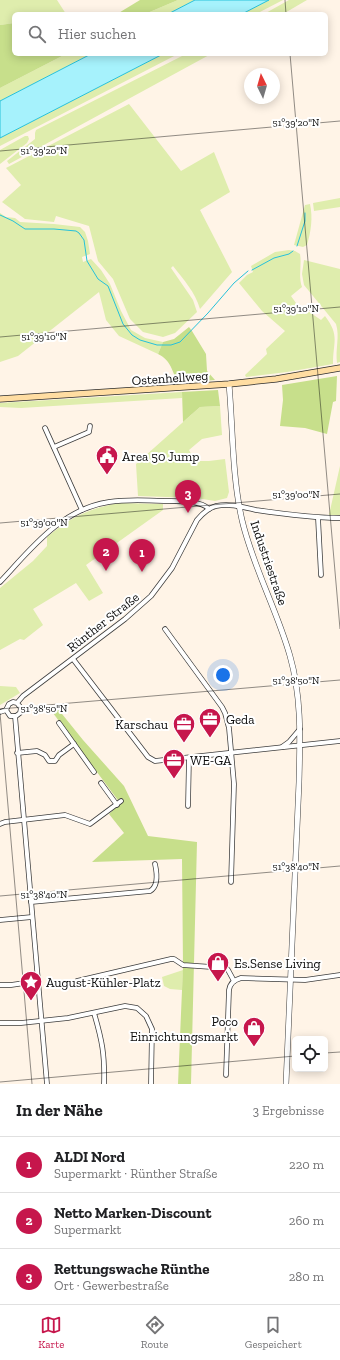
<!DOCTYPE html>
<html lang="de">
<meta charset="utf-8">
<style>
:root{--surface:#fff;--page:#f6f6f6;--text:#202124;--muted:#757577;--line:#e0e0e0;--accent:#c6164c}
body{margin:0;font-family:"Zilla Slab",serif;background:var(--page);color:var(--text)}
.controls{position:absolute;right:12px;bottom:12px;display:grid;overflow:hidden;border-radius:6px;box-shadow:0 2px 10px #0003}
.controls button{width:36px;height:36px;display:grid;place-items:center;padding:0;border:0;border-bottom:1px solid var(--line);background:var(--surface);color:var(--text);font:20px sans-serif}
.compass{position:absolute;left:244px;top:68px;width:36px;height:36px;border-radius:50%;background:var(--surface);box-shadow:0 2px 10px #0003;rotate:355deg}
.you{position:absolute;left:223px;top:675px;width:14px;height:14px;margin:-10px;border:3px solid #fff;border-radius:50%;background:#1a73e8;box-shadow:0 0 0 6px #1a73e833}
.badge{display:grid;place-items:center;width:26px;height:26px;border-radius:50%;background:var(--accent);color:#fff;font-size:13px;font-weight:700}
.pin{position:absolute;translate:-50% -33px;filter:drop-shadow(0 1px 2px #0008)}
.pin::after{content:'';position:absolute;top:21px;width:14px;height:12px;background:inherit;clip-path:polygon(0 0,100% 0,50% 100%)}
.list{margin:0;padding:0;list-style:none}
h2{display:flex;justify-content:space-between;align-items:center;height:52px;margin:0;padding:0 16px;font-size:17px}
h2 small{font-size:13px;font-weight:400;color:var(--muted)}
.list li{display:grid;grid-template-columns:26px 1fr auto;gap:12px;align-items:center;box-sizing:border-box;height:56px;padding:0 16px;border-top:1px solid var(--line)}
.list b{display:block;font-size:15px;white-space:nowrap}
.list p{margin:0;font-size:13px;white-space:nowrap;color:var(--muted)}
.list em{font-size:13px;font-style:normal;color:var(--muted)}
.icon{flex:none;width:22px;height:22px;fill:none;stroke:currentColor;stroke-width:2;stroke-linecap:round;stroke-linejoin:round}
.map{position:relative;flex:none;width:340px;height:1084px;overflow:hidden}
.search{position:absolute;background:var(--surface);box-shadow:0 2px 10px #0003;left:12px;right:12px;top:12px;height:44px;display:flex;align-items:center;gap:10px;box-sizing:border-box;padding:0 14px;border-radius:6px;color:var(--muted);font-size:15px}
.sheet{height:220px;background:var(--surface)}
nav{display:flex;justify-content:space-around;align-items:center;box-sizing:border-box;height:56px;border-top:1px solid var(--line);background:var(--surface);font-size:11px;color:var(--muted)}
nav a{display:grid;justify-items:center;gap:2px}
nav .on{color:var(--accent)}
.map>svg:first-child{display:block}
.green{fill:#dfedad}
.forest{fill:#c7df8b}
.water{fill:#a6f2fc;stroke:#26c1da}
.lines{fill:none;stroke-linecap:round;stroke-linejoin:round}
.stream{stroke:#26c1da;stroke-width:1}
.minor-casing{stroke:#3d3d3d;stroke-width:5.5}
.tertiary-casing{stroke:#3d3d3d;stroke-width:6}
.secondary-casing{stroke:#2c2c2c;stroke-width:7}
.minor{stroke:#fff;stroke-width:4}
.tertiary{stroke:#fff;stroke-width:5}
.secondary{stroke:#ffdda2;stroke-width:5.5}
.ticks{fill:none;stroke:#0a0a0a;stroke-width:1;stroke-opacity:0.45}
.labels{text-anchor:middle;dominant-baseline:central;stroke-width:4;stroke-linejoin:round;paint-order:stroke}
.street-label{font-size:13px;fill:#0a0a0a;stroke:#fff}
.poi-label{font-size:13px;fill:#0a0a0a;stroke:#fff;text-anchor:start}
.ticks-label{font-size:10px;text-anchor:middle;fill:#0a0a0a;stroke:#fff;stroke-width:4;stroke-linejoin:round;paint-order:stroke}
</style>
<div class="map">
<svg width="340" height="1084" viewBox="0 0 340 1084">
<rect width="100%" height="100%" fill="#fff4e7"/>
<!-- green -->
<g class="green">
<polygon points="0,0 57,0 66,14 14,14 14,23 0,25"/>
<polygon points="178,0 195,0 168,14 145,14"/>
<polygon points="269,0 283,0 256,14 242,14"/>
<polygon points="289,0 307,0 283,14 264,14"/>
<polygon points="66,54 91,54 0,101 0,88"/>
<polygon points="163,54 178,54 0,146 0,138"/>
<polygon points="186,54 211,54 9,164 7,161 35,139 35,133 36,130"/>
<path d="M 129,104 L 181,171 L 214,152 L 230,192 L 200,210 L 232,272 L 200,309 C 195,292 184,280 173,266 L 171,268 L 193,300 L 197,312 L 175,333 L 163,337 L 143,332 L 130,319 L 113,279 L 98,261 L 89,226 L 56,216 L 54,222 L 25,219 L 2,202 L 21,185 L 6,168 Z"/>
<polygon points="25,136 28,136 29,139 27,143 0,164 0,150"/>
<polygon points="340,198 340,207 314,211 313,203"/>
<path d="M 310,204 C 313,218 311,231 307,245 L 303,247 L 294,245 L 305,205 Z"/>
<polygon points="0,213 6,217 15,218 20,222 54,224 80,227 85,232 88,241 90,254 82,257 83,262 91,259 101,270 110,284 121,311 131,330 145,338 163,342 158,354 119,336 106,320 99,292 18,356 0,362"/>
<path d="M 289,250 L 295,251 L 300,254 C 302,265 298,276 302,287 L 291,296 L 296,303 L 321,320 L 325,316 C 340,336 333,341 333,364 L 287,372 L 246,377 L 245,375 L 267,354 L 266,349 L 285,331 L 262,311 L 239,283 L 247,275 L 253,272 L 251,266 L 275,252 Z"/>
<path d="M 304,260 L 340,269 L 340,362 L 337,363 C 335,349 340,337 336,324 L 304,285 L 302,274 Z"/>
<polygon points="182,392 182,398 21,408 0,407 0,403"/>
<polygon points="220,406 222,435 202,439 189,450 195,461 209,461 225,459 229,492 227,498 215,501 196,498 138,496 136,464 200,407"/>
<polygon points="340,466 340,515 329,515"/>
<path d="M 119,503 L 163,504 L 163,510 L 86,565 L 103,593 L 89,601 L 76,583 L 33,609 L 43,625 L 24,640 L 20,639 L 0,650 L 0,588 L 33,561 L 47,546 L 47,537 C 72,516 88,509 119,503 Z"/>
<polygon points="0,686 16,687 20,693 0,705"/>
<polygon points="183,970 182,990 170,989 164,986 162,977"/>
</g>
<!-- forest -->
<g class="forest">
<polygon points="140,0 178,0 145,14 117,14"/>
<polygon points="14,23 14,54 66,54 0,88 0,25"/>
<path d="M 189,327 L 192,331 L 206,354 L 207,371 L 215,380 L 178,383 C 172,371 171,360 158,354 L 163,342 L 174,339 Z"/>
<polygon points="337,376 336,401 333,402 327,434 305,428 280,426 283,400 282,385"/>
<polygon points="218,390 220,406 200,407 183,422 182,392"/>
<polygon points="58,709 83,740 124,786 148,836 197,842 191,1084 178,1084 183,967 182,859 92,862 124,833 109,814 120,803 53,713"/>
</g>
<!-- water -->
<g class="water">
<polygon points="195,0 269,0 242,14 168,14"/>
<polygon points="91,54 163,54 0,138 0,101"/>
</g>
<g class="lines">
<!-- stream -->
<g class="stream">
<polyline points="0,215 13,221 25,229 54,229 76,231 79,233 84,240 87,261 98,279 108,286 123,324 132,335 140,340 157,345 171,345 180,342 208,313 234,283 248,271"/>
<polyline points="297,246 305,221 305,213"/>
<polyline points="252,270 274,258 289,254 293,251"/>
</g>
<!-- minor casing -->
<g class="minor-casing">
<g id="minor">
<polyline points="45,428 82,510"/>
<polyline points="54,447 89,432 90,426"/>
<polyline points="318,518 321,575"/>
<path d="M 0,582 C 31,549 61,509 109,502 C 127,499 146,500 164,501 C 176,501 201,500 209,509"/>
<polyline points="165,629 222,707 225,713 229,728 234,784 231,882"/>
<polyline points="73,659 145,753 148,757 155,761 340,741"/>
<path d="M 17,703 L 21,708 L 20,713 L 16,716 L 10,716 L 6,710 L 9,704 L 13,702 L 17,703 L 23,696 L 125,619 L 151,596 L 172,568 L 197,520 C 202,514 208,508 216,506 C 230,503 243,507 256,510 C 284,514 312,518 340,518"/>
<polyline points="0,712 6,710"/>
<polyline points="15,716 47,1084"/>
<polyline points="59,723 94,772"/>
<polyline points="282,747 289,742 300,729"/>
<polyline points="17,753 37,751 45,755 49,761 55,761 59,755 74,744"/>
<polyline points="101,783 117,805"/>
<polyline points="188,806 189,758"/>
<polyline points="0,824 5,822 65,815 90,824 121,801"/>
<path d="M 31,902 L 150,891 C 159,886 157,873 155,864"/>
<polyline points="0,920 32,917"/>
<polyline points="77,981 171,959 174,959 183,965 226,968 228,970 234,981"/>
<polyline points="0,985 11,985 38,981"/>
<path d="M 94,1013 C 102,1040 105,1055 104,1084"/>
<polyline points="0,1023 21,1023 68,1018 125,1006 137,1008 146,1016 152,1029 151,1084"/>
<path d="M 226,1075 L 229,990 C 230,983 234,980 241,978 L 305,980 L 340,975"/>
</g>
</g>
<!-- tertiary casing -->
<g class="tertiary-casing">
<path id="tertiary" d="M 229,384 C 233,429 232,476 242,520 C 253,567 277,610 290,656 C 302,698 300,740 299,782 L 286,1084"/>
</g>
<!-- secondary casing -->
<g class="secondary-casing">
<polyline id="secondary" points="0,399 229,384 276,379 340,368"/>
</g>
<!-- minor -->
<use href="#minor" class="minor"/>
<!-- tertiary -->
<use href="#tertiary" class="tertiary"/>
<!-- secondary -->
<use href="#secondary" class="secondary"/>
</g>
<!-- ticks -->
<path class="ticks" d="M 285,0 L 286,14M 290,54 L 340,629M 0,151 L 340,121M 0,337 L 340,307M 0,523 L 340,494M 0,709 L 340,680M 0,713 L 32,1084M 0,896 L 340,866M 325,1053 L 340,1052M 0,1082 L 295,1056"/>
<!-- icons -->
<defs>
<g id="civic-pin" transform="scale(1.15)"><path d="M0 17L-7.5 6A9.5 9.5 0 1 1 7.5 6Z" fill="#c6164c" stroke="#fff"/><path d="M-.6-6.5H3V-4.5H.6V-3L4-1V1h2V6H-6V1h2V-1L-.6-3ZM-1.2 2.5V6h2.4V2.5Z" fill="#fff"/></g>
<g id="office-pin" transform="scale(1.15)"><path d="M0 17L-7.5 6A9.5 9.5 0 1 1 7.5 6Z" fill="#c6164c" stroke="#fff"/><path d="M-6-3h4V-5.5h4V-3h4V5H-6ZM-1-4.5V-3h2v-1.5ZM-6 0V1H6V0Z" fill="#fff"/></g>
<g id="shop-pin" transform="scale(1.15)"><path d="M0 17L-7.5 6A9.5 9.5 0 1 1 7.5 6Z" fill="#c6164c" stroke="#fff"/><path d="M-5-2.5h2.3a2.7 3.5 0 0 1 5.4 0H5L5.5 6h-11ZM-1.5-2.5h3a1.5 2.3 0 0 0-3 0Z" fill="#fff"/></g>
<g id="sight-pin" transform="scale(1.15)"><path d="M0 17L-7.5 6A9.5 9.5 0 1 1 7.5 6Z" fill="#c6164c" stroke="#fff"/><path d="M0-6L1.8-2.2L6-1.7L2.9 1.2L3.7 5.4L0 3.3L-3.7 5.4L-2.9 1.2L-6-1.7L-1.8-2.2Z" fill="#fff"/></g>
</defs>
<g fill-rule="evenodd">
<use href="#civic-pin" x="107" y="456"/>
<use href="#office-pin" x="210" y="719"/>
<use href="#office-pin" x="184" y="724"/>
<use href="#office-pin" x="174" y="760"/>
<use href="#shop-pin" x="218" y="963"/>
<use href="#sight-pin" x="31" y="982"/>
<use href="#shop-pin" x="254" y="1028"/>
</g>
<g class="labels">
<!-- street labels -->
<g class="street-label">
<text transform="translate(170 378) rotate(-4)">Ostenhellweg</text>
<text transform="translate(269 563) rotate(71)">Industriestraße</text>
<text transform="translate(103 622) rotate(-38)">Rünther Straße</text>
</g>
<!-- poi labels -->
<g class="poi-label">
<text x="122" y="456">Area 50 Jump</text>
<text x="226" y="719">Geda</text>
<text x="168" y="724" text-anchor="end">Karschau</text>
<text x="190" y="760">WE-GA</text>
<text x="234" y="963">Es.Sense Living</text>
<text x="46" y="982">August-Kühler-Platz</text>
<text x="238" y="1021" text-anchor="end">Poco<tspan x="238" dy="15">Einrichtungsmarkt</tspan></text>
</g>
</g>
<g class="ticks-label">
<text x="296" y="126">51°39'20"N</text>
<text x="44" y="154">51°39'20"N</text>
<text x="296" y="312">51°39'10"N</text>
<text x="44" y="340">51°39'10"N</text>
<text x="296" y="498">51°39'00"N</text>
<text x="44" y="526">51°39'00"N</text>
<text x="296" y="684">51°38'50"N</text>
<text x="44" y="712">51°38'50"N</text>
<text x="296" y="870">51°38'40"N</text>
<text x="44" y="898">51°38'40"N</text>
</g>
</svg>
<div class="controls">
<button><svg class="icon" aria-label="locate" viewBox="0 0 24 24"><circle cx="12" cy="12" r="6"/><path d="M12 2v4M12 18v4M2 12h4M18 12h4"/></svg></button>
</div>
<svg class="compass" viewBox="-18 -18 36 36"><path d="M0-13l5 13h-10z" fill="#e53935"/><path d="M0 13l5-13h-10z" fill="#757577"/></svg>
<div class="you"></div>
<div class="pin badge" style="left:142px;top:572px">1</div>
<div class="pin badge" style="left:106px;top:571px">2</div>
<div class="pin badge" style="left:188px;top:513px">3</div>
<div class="search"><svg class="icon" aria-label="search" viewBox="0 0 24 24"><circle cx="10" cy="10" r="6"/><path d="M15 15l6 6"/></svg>Hier suchen</div>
</div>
<section class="sheet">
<h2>In der Nähe<small>3 Ergebnisse</small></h2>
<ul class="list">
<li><span class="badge">1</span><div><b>ALDI Nord</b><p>Supermarkt · Rünther Straße</p></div><em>220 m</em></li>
<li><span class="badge">2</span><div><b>Netto Marken-Discount</b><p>Supermarkt</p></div><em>260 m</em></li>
<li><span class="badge">3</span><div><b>Rettungswache Rünthe</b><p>Ort · Gewerbestraße</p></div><em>280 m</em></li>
</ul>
</section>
<nav>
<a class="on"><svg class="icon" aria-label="map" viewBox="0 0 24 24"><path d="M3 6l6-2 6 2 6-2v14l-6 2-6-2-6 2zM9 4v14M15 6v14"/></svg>Karte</a>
<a><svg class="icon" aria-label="directions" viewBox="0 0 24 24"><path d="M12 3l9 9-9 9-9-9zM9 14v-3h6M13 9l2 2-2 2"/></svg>Route</a>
<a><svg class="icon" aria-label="saved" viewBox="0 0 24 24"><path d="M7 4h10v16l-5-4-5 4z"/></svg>Gespeichert</a>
</nav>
